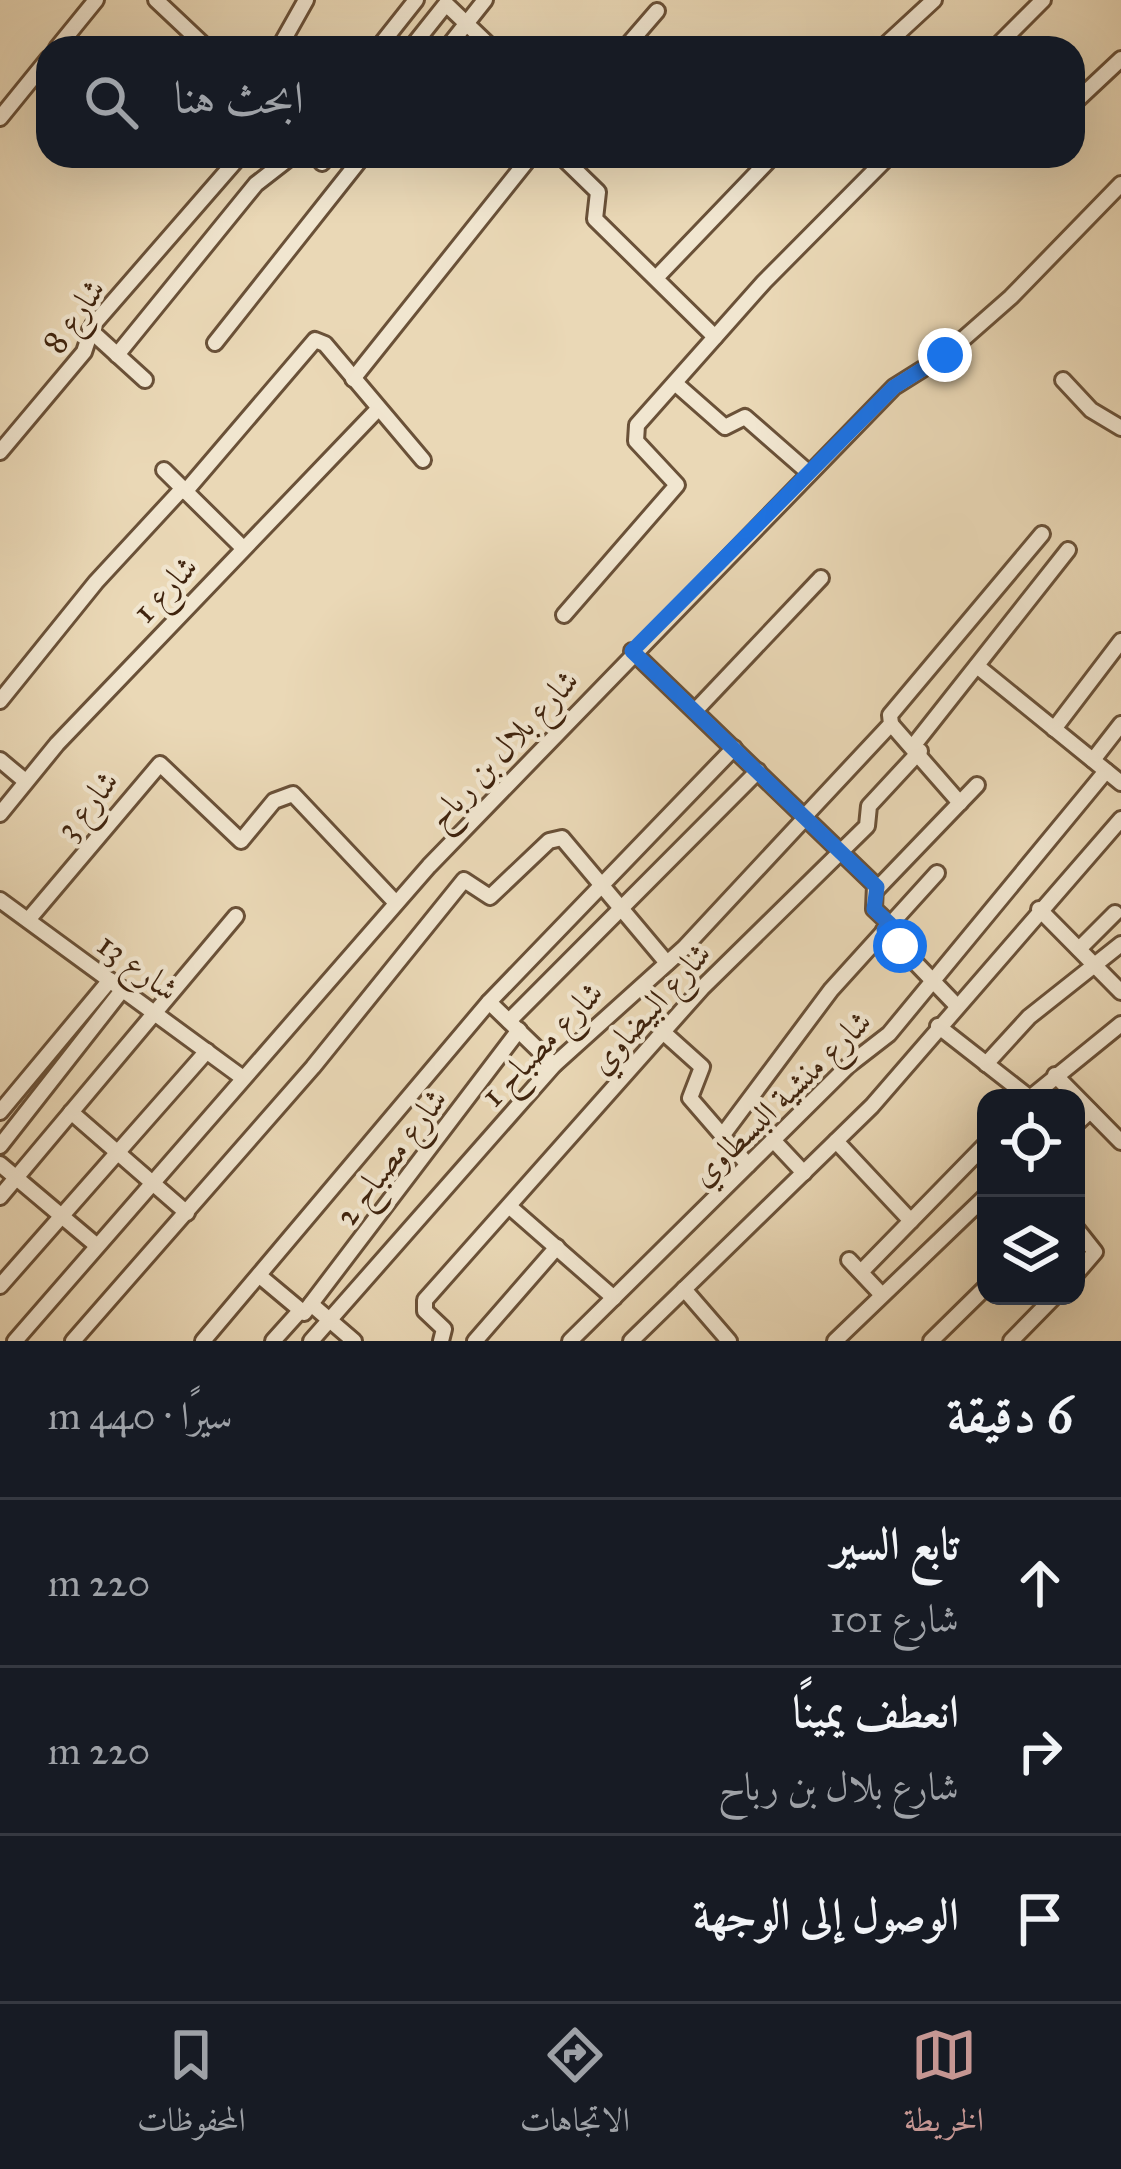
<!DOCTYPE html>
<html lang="ar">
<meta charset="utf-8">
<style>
:root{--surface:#171b24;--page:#242831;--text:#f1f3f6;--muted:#9ea1a6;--line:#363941;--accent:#c59692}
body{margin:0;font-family:"IM FELL Great Primer",Amiri,serif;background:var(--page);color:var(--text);direction:rtl}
.controls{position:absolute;right:36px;bottom:36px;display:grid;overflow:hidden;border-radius:24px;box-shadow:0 12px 48px #0002}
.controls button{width:108px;height:108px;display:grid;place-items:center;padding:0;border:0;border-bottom:3px solid var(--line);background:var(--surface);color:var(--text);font:60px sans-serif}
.stop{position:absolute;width:36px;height:36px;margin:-27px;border:9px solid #1a73e8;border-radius:50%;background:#fff}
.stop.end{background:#1a73e8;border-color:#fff;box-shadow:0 3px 12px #0008}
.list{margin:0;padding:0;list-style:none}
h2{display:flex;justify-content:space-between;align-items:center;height:156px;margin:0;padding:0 48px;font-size:51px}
h2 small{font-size:39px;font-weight:400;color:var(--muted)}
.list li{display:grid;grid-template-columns:78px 1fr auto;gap:36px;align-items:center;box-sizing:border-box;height:168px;padding:0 48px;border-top:3px solid var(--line)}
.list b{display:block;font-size:45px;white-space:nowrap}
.list p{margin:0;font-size:39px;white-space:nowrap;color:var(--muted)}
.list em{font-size:39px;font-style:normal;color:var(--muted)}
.icon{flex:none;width:66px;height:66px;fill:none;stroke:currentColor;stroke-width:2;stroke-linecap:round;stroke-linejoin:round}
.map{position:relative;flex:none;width:1121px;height:1341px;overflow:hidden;direction:ltr}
.search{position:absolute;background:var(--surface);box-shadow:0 12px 48px #0002;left:36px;right:36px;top:36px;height:132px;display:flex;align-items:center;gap:30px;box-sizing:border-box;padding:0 42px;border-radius:36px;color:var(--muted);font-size:45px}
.sheet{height:660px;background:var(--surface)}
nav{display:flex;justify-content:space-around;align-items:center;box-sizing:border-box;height:168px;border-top:3px solid var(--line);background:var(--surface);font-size:33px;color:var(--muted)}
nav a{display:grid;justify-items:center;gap:6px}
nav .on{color:var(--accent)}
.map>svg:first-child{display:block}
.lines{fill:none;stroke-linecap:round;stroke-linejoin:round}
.street-casing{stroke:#6a5138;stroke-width:20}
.street{stroke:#f1e6d0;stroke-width:14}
.route{stroke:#1a73e8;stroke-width:15}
.labels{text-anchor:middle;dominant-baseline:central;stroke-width:9;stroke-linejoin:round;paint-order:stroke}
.street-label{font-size:33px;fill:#40240e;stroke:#f1e6d0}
</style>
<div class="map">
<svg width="1121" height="1341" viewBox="0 0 1121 1341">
<rect width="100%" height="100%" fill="#ead8b6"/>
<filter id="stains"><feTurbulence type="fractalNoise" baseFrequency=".00167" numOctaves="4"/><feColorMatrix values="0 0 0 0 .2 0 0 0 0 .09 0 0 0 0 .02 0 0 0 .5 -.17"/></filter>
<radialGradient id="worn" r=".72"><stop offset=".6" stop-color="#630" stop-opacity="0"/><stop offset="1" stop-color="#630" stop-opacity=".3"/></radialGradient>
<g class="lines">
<!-- street casing -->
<g class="street-casing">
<g id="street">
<polyline points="156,0 207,48"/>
<polyline points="57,48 96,0"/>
<polyline points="279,48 306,0"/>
<polyline points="378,48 416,0"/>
<polyline points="411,48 446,4 492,48"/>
<polyline points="447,48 485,0"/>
<polyline points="625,48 657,11"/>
<polyline points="882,48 934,0"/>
<polyline points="995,48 1043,0"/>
<polyline points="1073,104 1121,59"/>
<polyline points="0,118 48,59"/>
<polyline points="561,156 598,192 595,219 715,337"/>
<polyline points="322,163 328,156"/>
<polyline points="656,278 773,156"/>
<polyline points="90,330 145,380"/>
<polyline points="215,343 363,156"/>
<polyline points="117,355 256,184 292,156"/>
<polyline points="353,379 531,156"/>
<polyline points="1063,380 1091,410 1121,428"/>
<polyline points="675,383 725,427 745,417 809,473"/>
<polyline points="0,452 84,352 93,325 240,156"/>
<polyline points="164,470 241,546"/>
<polyline points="185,492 315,340 325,344 423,460"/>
<polyline points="564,615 677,485 636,441 637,425 764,282 889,156"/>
<polyline points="632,651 875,885 874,909 890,924"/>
<polyline points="977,666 1121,783"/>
<polyline points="0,701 96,582 182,489"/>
<polyline points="695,711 821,578"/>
<polyline points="891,724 960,803"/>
<polyline points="1054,729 1121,641"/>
<polyline points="914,745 1068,550"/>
<polyline points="0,760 24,780"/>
<polyline points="1093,760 1121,724"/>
<polyline points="0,814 57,744 378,409"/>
<polyline points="805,816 891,724 890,715 1042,534"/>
<polyline points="877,889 977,785"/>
<polyline points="0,900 243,1078"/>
<polyline points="1039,909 1121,992"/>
<polyline points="28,920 160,764 241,841 274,801 293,794 396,903"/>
<polyline points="884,930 956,1005"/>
<polyline points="1079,949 1115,913"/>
<polyline points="489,1002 554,1065"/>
<polyline points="509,1021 758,771"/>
<polyline points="938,1026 1030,1098 1121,1024"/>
<polyline points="663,1032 702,1067 690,1098 748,1165"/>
<polyline points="986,1064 1029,1017 1121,944"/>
<polyline points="1055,1075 1121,1142"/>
<polyline points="0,1112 110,980"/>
<polyline points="71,1112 187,1213"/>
<polyline points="1076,1124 1090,1111"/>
<polyline points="722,1136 831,990 937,873"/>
<polyline points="773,1140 804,1173"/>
<polyline points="836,1141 911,1221"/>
<polyline points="0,1146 123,989"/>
<polyline points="0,1164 96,1245"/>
<polyline points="0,1197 236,916"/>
<polyline points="510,1207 614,1298"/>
<polyline points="1076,1228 1095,1252 1076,1274"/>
<polyline points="849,1260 882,1295"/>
<polyline points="861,1272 986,1144"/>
<polyline points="261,1277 304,1313 519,1030"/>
<polyline points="0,1286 207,1051"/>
<polyline points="684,1289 729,1341"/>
<polyline points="311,1304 354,1341"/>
<polyline points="15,1341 429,866 894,387 945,355 1011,297 1121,184"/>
<polyline points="73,1341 313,1067 464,880 490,897 549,841 562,838 667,963"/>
<polyline points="203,1341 489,1002 734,748"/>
<polyline points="273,1341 300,1311"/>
<polyline points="311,1341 554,1065 684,948 806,817"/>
<polyline points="441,1341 444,1329 425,1311 425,1300 702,988 867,826 869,806 920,751"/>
<polyline points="475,1341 557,1247"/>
<polyline points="570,1341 849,1065 889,1034 1106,771"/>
<polyline points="631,1341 872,1106 1121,819"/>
<polyline points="835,1341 986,1196"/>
<polyline points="931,1341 986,1287"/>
<polyline points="1011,1341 1055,1296"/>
</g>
</g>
<!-- street -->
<use href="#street" class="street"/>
</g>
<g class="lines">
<!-- route -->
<polyline class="route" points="900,946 884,930 890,924 874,909 877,887 632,651 894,387 945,355"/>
</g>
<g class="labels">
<!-- street labels -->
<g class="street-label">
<text transform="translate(74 316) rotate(-55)">شارع 8</text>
<text transform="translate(165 589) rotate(-47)">شارع 1</text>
<text transform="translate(503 749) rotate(-47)">شارع بلال بن رباح</text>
<text transform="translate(87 805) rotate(-51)">شارع 3</text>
<text transform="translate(138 967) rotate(36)">شارع 13</text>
<text transform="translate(650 1008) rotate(-48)">شارع البيضاوي</text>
<text transform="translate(542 1044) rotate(-46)">شارع مصباح 1</text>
<text transform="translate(781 1098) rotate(-44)">شارع منشية البسطاوي</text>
<text transform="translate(391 1157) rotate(-53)">شارع مصباح 2</text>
</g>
</g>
<rect width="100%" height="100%" filter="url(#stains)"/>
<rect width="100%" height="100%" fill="url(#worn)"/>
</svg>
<div class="controls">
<button><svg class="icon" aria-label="locate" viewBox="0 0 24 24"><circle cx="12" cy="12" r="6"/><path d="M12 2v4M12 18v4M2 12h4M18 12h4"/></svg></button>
<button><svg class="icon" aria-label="layers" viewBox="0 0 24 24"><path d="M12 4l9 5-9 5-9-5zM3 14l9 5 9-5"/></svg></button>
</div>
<div class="stop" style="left:900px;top:946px"></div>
<div class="stop end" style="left:945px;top:355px"></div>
<div class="search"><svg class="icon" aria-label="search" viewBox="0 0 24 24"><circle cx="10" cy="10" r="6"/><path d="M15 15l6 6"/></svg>ابحث هنا</div>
</div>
<section class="sheet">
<h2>6 دقيقة<small>سيرًا · 440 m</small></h2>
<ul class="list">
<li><svg class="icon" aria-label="ahead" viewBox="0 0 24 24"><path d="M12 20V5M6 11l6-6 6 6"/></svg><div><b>تابع السير</b><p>شارع 101</p></div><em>220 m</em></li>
<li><svg class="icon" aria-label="right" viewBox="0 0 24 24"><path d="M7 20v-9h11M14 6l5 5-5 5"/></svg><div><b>انعطف يمينًا</b><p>شارع بلال بن رباح</p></div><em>220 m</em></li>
<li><svg class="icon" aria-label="arrive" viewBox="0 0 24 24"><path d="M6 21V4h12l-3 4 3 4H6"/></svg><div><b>الوصول إلى الوجهة</b></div></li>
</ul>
</section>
<nav>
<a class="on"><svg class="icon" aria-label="map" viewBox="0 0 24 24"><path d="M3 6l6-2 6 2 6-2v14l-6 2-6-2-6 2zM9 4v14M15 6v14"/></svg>الخريطة</a>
<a><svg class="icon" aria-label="directions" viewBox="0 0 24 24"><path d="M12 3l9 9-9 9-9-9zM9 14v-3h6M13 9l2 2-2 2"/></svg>الاتجاهات</a>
<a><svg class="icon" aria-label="saved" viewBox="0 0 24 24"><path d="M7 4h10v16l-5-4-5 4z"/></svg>المحفوظات</a>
</nav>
